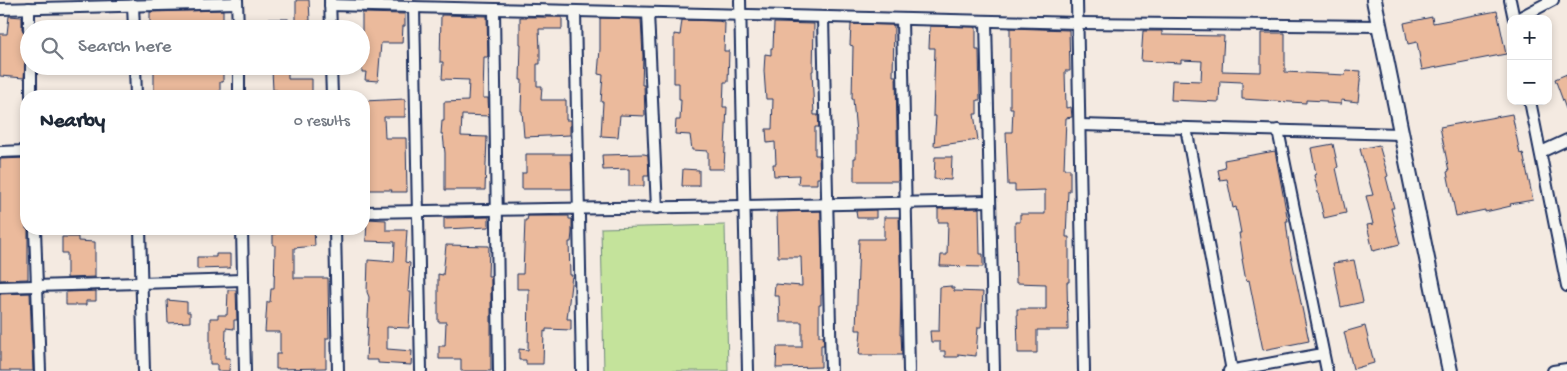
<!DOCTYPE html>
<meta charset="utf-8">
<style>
:root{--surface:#fff;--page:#f2f2f3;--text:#1f2937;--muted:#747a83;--line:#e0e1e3}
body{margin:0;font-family:"Gochi Hand",sans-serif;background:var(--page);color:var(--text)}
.controls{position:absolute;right:15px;top:15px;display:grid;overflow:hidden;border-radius:10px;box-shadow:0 2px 8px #0003}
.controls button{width:45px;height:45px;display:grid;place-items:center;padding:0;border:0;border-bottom:1px solid var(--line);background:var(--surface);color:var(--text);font:25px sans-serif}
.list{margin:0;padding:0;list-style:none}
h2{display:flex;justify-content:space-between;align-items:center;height:65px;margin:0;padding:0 20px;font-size:21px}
h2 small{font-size:16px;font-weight:400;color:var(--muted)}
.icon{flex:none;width:28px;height:28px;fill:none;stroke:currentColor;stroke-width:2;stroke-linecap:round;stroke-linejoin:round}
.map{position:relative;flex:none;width:1567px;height:371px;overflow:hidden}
.search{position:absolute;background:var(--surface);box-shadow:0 2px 8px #0003;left:20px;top:20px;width:350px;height:55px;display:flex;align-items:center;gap:12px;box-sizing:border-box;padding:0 18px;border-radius:28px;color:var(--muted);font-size:19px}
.panel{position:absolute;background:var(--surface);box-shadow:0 2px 8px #0003;left:20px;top:90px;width:350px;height:145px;border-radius:20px}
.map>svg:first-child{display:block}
.green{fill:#c4e39b;stroke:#70897c}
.building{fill:#ebba9c;stroke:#1b2f5e}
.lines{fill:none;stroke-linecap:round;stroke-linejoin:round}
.street-casing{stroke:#1b2f5e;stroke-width:14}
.secondary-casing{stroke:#1b2f5e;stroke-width:18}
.street{stroke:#f6f6f2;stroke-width:10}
.secondary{stroke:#f6f6f2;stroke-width:14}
</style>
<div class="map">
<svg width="1567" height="371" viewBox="0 0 1567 371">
<rect width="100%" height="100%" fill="#f4eae1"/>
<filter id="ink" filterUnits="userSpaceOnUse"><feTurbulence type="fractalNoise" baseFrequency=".02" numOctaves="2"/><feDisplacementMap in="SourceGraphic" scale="10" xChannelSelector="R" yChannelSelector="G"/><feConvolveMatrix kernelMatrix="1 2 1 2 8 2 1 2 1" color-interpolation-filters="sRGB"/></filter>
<g filter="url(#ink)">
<!-- green -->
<polygon class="green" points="725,225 728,371 604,371 601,228"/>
<!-- building -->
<g class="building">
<polygon points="296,0 309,0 310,21 296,21"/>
<polygon points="223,10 223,29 150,29 150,12"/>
<polygon points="1497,11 1506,54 1422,70 1417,42 1408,44 1404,23 1432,17 1433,23"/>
<polygon points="362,13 405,14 405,26 403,26 402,43 381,43 378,81 365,80 366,72 362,72"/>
<polygon points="441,15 487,16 488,57 484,57 483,98 488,98 489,116 462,115 461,136 487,137 485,190 445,190 445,153 443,134 441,134 442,121 444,121 444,102 468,101 469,80 442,79 443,62 440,62"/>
<polygon points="9,16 22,17 22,29 27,35 24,78 0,76 0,34 7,34"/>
<polygon points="520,17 562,17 562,29 539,29 540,50 540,64 537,64 537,86 542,86 541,100 566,100 566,120 570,120 570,135 524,137 522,111 521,111 522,80 520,80 521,44 520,44"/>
<polygon points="600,18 641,19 643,56 642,85 644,85 645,116 620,115 618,137 601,136 603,102 601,102 603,75 598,74 600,49"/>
<rect x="263" y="19" width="25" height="10"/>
<polygon points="682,20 719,21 725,23 724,51 729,51 728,82 724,82 723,107 727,107 724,169 708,169 708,151 692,150 690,135 675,134 676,120 680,120 681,100 679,100 679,83 674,83 674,34 680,35"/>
<polygon points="774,23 814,24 813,71 812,71 814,115 818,115 819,127 815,127 815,155 819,155 820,178 817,178 817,184 798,184 799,175 774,176 773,164 776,164 775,142 767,143 766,129 772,129 773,99 766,99 764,71 765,54 771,55 771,48 773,48"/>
<polygon points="851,24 894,25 893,76 896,76 898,181 854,181 854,158 856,158 856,133 853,99 852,99 853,46 850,45"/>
<polygon points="930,26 976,27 976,50 979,50 980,100 977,100 977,114 974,114 978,140 934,146 936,116 933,116 935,48 929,48"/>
<polygon points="1010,28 1069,30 1070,71 1065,71 1066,108 1071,107 1072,117 1066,118 1064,169 1070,169 1070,191 1068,191 1066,237 1069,237 1069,282 1067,282 1068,330 1037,330 1037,353 1018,353 1017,309 1046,309 1046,284 1016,283 1015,222 1020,222 1020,214 1045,214 1045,190 1015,191 1015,185 1008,185 1006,132 1012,132 1013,108 1010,108"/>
<polygon points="1143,31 1162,31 1162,35 1224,36 1222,71 1261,72 1261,33 1285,33 1285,72 1345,75 1346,70 1361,71 1358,102 1341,100 1341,104 1326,103 1326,101 1306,100 1306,103 1242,99 1242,82 1220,81 1219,102 1171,100 1172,80 1201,81 1202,61 1181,60 1181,63 1141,61"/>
<polygon points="154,66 223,66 223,82 220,82 220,96 160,96 160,93 154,93"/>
<polygon points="288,69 288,79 312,79 312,96 277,96 277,90 273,90 272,70"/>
<polygon points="1567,74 1567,109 1566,109 1555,79"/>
<polygon points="405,99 405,117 384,117 385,138 406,138 407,192 391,192 392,190 367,190 366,146 365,137 364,137 364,101"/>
<polygon points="1512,114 1520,154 1523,153 1533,200 1510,204 1511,206 1485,212 1485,210 1456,216 1447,172 1449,171 1440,127"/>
<polygon points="1333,144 1338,167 1336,168 1346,213 1324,218 1314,175 1316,174 1311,148"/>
<polygon points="1379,145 1388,176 1386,177 1394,208 1391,208 1400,244 1373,251 1367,225 1373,224 1366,196 1373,195 1360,149"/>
<polygon points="1275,151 1288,221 1286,221 1289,246 1309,341 1263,350 1249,280 1246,281 1242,259 1243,259 1239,233 1241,233 1236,207 1233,208 1227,179 1220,180 1218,170 1225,168 1224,160"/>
<polygon points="526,154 571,154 572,189 522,189 522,173 526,173"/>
<polygon points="644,154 648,155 649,176 644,176 644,186 629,186 629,169 603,170 602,155"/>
<polygon points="935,157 952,157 951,180 934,179"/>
<polygon points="26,158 25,192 26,192 26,229 28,229 28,279 0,280 0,159"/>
<polygon points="683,169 699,170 699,186 682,186"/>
<polygon points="979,208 980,254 983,254 983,267 940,266 941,255 947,255 948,222 938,222 938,209"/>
<polygon points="876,210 876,218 857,218 856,211"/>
<polygon points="821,211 822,295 821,295 821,305 819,305 819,336 823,336 824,345 821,345 821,367 776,368 777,347 802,347 802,322 780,322 779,296 774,296 775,284 802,286 801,257 778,257 777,212"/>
<polygon points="528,216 569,216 569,219 572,219 572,233 571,242 569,242 570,275 572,275 567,319 571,319 571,330 546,329 546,332 544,331 543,364 526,364 526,360 519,360 519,349 528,350 529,289 517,289 517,274 523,274 525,220 527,220"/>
<polygon points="489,217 489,227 444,229 444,218"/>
<polygon points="884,217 899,217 901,294 900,335 901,335 902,355 859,355 861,330 856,330 859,239 884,239"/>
<polygon points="367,219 386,220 386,230 407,230 405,262 410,263 408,292 411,292 409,328 387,327 387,349 412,351 411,365 378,363 378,360 366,360 369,297 367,292 368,260 394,262 395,242 366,241"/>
<polygon points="276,229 314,229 315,246 294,248 294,278 328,278 329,338 326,338 326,368 276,369 276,354 280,354 280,332 265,332 267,302 270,302 271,289 274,289 275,245 273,245 273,234 276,234"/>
<polygon points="62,237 78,237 78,241 95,242 95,277 67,278 67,253 62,253"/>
<polygon points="446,245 489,246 488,276 491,276 491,371 461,371 461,359 439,359 439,346 445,346 446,322 438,322 438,274 443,275"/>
<polygon points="216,254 230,254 230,268 197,269 197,257 216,257"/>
<polygon points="1354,260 1363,302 1341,307 1333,263"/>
<polygon points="951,286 951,288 954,288 954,291 983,292 981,327 978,327 976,356 958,354 958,357 945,357 945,351 940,351 940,342 931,342 930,331 939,331 940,287"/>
<polygon points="228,290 236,290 237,320 234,320 234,329 226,328 225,358 230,358 229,371 217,371 217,364 210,364 210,318 218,318 218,315 227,315"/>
<polygon points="96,291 96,301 86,301 86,305 66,305 66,292"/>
<polygon points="30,293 33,371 0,371 0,294"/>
<polygon points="167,300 187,302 187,312 190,312 190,322 168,323"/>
<polygon points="1365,326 1374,363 1353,369 1344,332"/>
</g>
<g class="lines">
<!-- street casing -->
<g class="street-casing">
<g id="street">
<polyline points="237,0 238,29"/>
<polyline points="330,0 331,29"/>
<polyline points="740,0 748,371"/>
<polyline points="1077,0 1084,371"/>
<polyline points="1510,0 1514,19"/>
<polyline points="133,5 134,29"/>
<polyline points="330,5 1078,23 1379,26"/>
<polyline points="414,7 421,371"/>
<polyline points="29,8 29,29"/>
<polyline points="0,9 237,3"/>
<polyline points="494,9 499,371"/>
<polyline points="575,11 582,371"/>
<polyline points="648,13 657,208"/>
<polyline points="823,17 831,371"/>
<polyline points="902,19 909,371"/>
<polyline points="1517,19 1553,0"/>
<polyline points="986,21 994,371"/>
<polyline points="31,66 31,96"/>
<polyline points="135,66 136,96"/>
<polyline points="239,66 239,96"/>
<polyline points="331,66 332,96"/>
<polyline points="1530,101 1567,286"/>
<polyline points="1080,125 1401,134"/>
<polyline points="1186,128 1232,371"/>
<polyline points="1278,130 1327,371"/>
<polyline points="0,152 26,151"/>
<polyline points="1541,152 1567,140"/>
<polyline points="364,212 744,206 990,201"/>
<polyline points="35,229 40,371"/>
<polyline points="140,229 144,371"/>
<polyline points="242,229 245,371"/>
<polyline points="335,229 338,371"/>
<polyline points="0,287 243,280"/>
<polyline points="1229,371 1323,354"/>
<polyline points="1553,371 1567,369"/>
</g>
</g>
<!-- secondary casing -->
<g class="secondary-casing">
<polyline id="secondary" points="1374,0 1450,371"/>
</g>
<!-- street -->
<use href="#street" class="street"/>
<!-- secondary -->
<use href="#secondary" class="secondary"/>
</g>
</g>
</svg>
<div class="controls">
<button>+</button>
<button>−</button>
</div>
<div class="search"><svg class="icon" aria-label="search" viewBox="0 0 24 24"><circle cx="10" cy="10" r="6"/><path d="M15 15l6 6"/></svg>Search here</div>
<section class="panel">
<h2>Nearby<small>0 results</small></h2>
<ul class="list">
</ul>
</section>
</div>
